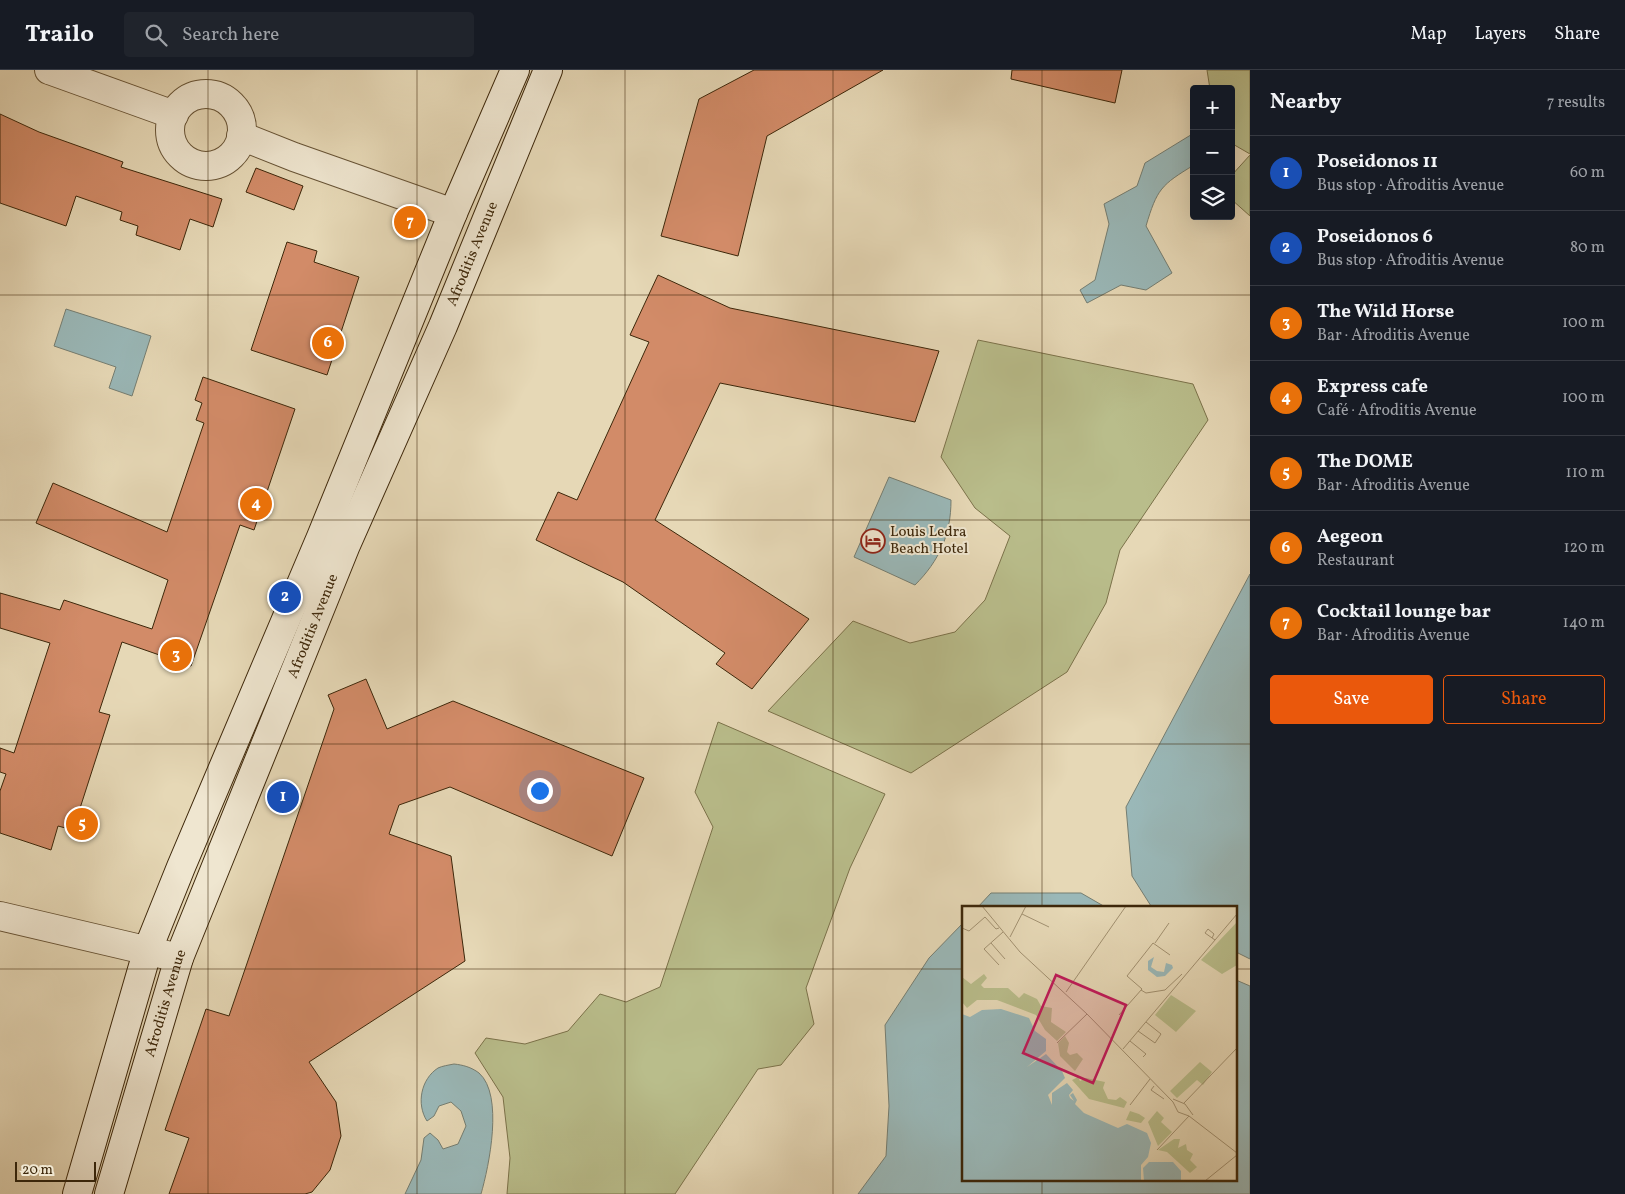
<!DOCTYPE html>
<meta charset="utf-8">
<style>
:root{--surface:#171b24;--page:#20242c;--text:#f1f3f6;--muted:#9ea1a6;--line:#363941;--accent:#ea580c}
body{margin:0;font-family:Vollkorn,serif;background:var(--page);color:var(--text)}
.controls{position:absolute;right:15px;top:15px;display:grid;overflow:hidden;border-radius:5px;box-shadow:0 5px 20px #0002}
.controls button{width:45px;height:45px;display:grid;place-items:center;padding:0;border:0;border-bottom:1px solid var(--line);background:var(--surface);color:var(--text);font:25px sans-serif}
.scale{position:absolute;left:15px;bottom:12px;width:81px;box-sizing:border-box;padding-left:5px;border:2px solid #3d270a;border-top:0;font-size:14px;line-height:18px;white-space:nowrap;color:#3d270a;-webkit-text-stroke:4px #efe6d0;paint-order:stroke}
.you{position:absolute;left:539px;top:720px;width:18px;height:18px;margin:-12px;border:4px solid #fff;border-radius:50%;background:#1a73e8;box-shadow:0 0 0 8px #1a73e833}
.badge{display:grid;place-items:center;width:32px;height:32px;border-radius:50%;background:var(--accent);color:#fff;font-size:16px;font-weight:700}
.pin{position:absolute;translate:-50% -50%;border:2px solid #fff;box-shadow:0 1px 5px #0006}
.list{margin:0;padding:0;list-style:none}
h2{display:flex;justify-content:space-between;align-items:center;height:65px;margin:0;padding:0 20px;font-size:21px}
h2 small{font-size:16px;font-weight:400;color:var(--muted)}
.list li{display:grid;grid-template-columns:32px 1fr auto;gap:15px;align-items:center;box-sizing:border-box;height:75px;padding:0 20px;border-top:1px solid var(--line)}
.list b{display:block;font-size:19px;white-space:nowrap}
.list p{margin:0;font-size:16px;white-space:nowrap;color:var(--muted)}
.list em{font-size:16px;font-style:normal;color:var(--muted)}
.actions{display:flex;gap:10px;padding:15px 20px}
.actions a{flex:1;padding:11px 0;border:1px solid var(--accent);border-radius:5px;text-align:center;font-size:18px;color:var(--accent)}
.actions .main{background:var(--accent);color:#fff}
.icon{flex:none;width:28px;height:28px;fill:none;stroke:currentColor;stroke-width:2;stroke-linecap:round;stroke-linejoin:round}
.map{position:relative;flex:none;width:1250px;height:1124px;overflow:hidden}
header{display:flex;align-items:center;gap:30px;box-sizing:border-box;height:70px;padding:0 25px;background:var(--surface);border-bottom:1px solid var(--line)}
header strong{font-size:24px}
nav{display:flex;gap:28px;margin-inline-start:auto;font-size:18px}
.search{width:350px;height:45px;background:var(--page);display:flex;align-items:center;gap:12px;box-sizing:border-box;padding:0 18px;border-radius:5px;color:var(--muted);font-size:19px}
main{display:flex}
aside{flex:1;background:var(--surface)}
.map>svg:first-child{display:block}
.green{fill:#b9bd8b;stroke:#7b724a}
.water{fill:#9ab8b8;stroke:#757e72}
.building{fill:#d28b68;stroke:#3d270a}
.lines{fill:none;stroke-linecap:round;stroke-linejoin:round}
.street-casing{stroke:#675335;stroke-width:30}
.secondary-casing{stroke:#3d270a;stroke-width:30}
.street{stroke:#efe6d0;stroke-width:28}
.secondary{stroke:#efe6d0;stroke-width:28}
.grid{fill:none;stroke:#3d270a;stroke-width:1;stroke-opacity:0.55}
.labels{text-anchor:middle;dominant-baseline:central;stroke-width:4;stroke-linejoin:round;paint-order:stroke}
.street-label{font-size:15px;fill:#3d270a;stroke:#efe6d0}
.poi-label{font-size:15px;fill:#3d270a;stroke:#efe6d0;text-anchor:start}
.inset-road{fill:none;stroke:#a29171;stroke-width:1}
.view{fill:#c2185b;fill-opacity:0.15;stroke:#c2185b;stroke-width:2.5}
.inset-edge{fill:none;stroke:#3d270a;stroke-width:2.5}
</style>
<header>
<strong>Trailo</strong>
<div class="search"><svg class="icon" aria-label="search" viewBox="0 0 24 24"><circle cx="10" cy="10" r="6"/><path d="M15 15l6 6"/></svg>Search here</div>
<nav><a>Map</a><a>Layers</a><a>Share</a></nav>
</header>
<main>
<div class="map">
<svg width="1250" height="1124" viewBox="0 0 1250 1124">
<rect width="100%" height="100%" fill="#e6d8b6"/>
<filter id="stains"><feTurbulence type="fractalNoise" baseFrequency=".004" numOctaves="4"/><feColorMatrix values="0 0 0 0 .2 0 0 0 0 .09 0 0 0 0 .02 0 0 0 .5 -.17"/></filter>
<radialGradient id="worn" r=".72"><stop offset=".6" stop-color="#630" stop-opacity="0"/><stop offset="1" stop-color="#630" stop-opacity=".3"/></radialGradient>
<!-- green -->
<g class="green">
<polygon points="1207,0 1250,0 1250,84 1231,73 1231,19 1210,19"/>
<polygon points="1250,85 1250,146 1231,129 1231,106"/>
<polygon points="978,270 1193,314 1208,350 1120,480 1106,533 1067,602 911,703 768,641 853,551 910,573 955,562 985,530 1010,466 975,438 941,387"/>
<polygon points="718,652 885,724 850,798 806,918 814,954 781,995 758,999 675,1124 507,1124 510,1088 503,1027 475,983 486,968 525,974 568,961 600,924 626,932 660,917 713,757 695,722"/>
</g>
<!-- water -->
<g class="water">
<path d="M 1194,63 L 1194,95 C 1161,115 1157,119 1146,156 L 1172,203 L 1146,220 L 1121,215 L 1087,233 L 1080,220 L 1095,210 L 1109,154 L 1104,134 L 1137,116 L 1145,93 Z"/>
<polygon points="66,239 151,266 132,326 109,318 116,297 54,276"/>
<path d="M 889,407 L 951,430 C 951,465 939,491 915,515 L 854,487 Z"/>
<polygon points="1250,504 1250,889 1236,882 1236,838 1151,836 1132,806 1126,737"/>
<polygon points="991,823 1081,823 1107,838 977,838"/>
<polygon points="964,852 964,1110 1236,1110 1236,910 1250,916 1250,1124 858,1124 886,1086 889,1036 885,955 929,888"/>
<path d="M 454,994 C 463,995 471,997 479,1003 C 504,1025 489,1096 481,1124 L 405,1124 L 421,1090 L 424,1068 L 430,1063 L 438,1070 L 443,1079 L 458,1074 L 466,1056 L 461,1041 L 451,1032 L 439,1036 L 434,1046 L 427,1051 C 416,1034 421,1009 438,998 C 442,996 449,995 454,994 Z"/>
</g>
<!-- building -->
<g class="building">
<polygon points="754,0 883,0 767,66 738,186 661,166 699,29"/>
<polygon points="1012,0 1122,0 1115,33 1011,9"/>
<polygon points="0,44 39,62 123,92 121,97 222,129 213,157 190,149 180,180 136,165 138,156 120,150 122,142 76,126 66,156 0,133"/>
<polygon points="256,98 303,116 294,140 246,122"/>
<polygon points="287,172 317,181 314,192 359,207 327,305 251,280"/>
<polygon points="658,205 730,238 939,281 915,352 720,313 655,450 809,549 752,619 716,594 725,583 623,512 536,470 558,422 577,430 649,272 630,265"/>
<polygon points="203,307 295,339 254,460 240,455 191,596 122,572 99,642 110,645 73,760 58,756 51,780 0,763 0,721 6,704 0,702 0,678 14,683 50,573 0,558 0,523 60,540 64,530 152,559 168,510 36,453 53,413 167,462 204,353 196,350 202,333 195,330"/>
<polygon points="366,609 387,659 453,631 644,708 612,786 450,717 399,735 389,764 451,786 465,891 309,992 336,1032 341,1066 330,1100 312,1122 305,1124 169,1124 189,1068 165,1060 206,939 229,946 334,639 328,625"/>
</g>
<g class="lines">
<!-- street casing -->
<g class="street-casing">
<g id="street">
<polyline points="49,0 174,45"/>
<circle cx="206" cy="60" r="36"/>
<polyline points="241,66 294,87 453,143"/>
<polyline points="0,846 179,888"/>
</g>
</g>
<!-- secondary casing -->
<g class="secondary-casing">
<g id="secondary">
<polyline points="77,1124 148,879 181,797 321,467 453,143 515,0"/>
<path id="s1" d="M 109,1124 L 179,888 L 346,475 L 443,256 L 548,0"/>
</g>
</g>
<!-- street -->
<use href="#street" class="street"/>
<!-- secondary -->
<use href="#secondary" class="secondary"/>
</g>
<!-- grid -->
<path class="grid" d="M 208,0 L 208,1124M 417,0 L 417,1124M 625,0 L 625,1124M 833,0 L 833,1124M 1042,0 L 1042,838M 0,225 L 1250,225M 0,450 L 1250,450M 0,674 L 1250,674M 0,899 L 964,899M 1236,899 L 1250,899M 1042,1110 L 1042,1124"/>
<!-- icons -->
<defs>
<g id="hotel-ring" transform="scale(1.25)"><circle r="9.5" fill="#efe6d0" stroke="#8f2418" stroke-width="1.5"/><path d="M-6-4.5h1.5V1H6V5H4.5V3h-9V5H-6ZM-4 0a1.8 1.8 0 1 1 3.6 0ZM.5 0V-2.5h3Q6-2.5 6 0Z" fill="#8f2418"/></g>
</defs>
<g fill-rule="evenodd">
<use href="#hotel-ring" x="873" y="471"/>
</g>
<g class="labels">
<!-- street labels -->
<g class="street-label">
<text stroke="none"><textPath href="#s1" startOffset="1009">Afroditis Avenue</textPath></text>
<text stroke="none"><textPath href="#s1" startOffset="604">Afroditis Avenue</textPath></text>
<text stroke="none"><textPath href="#s1" startOffset="199">Afroditis Avenue</textPath></text>
</g>
<!-- poi labels -->
<g class="poi-label">
<text x="890" y="462">Louis Ledra<tspan x="890" dy="17">Beach Hotel</tspan></text>
</g>
</g>
<!-- overview -->
<g transform="translate(962 836)">
<rect width="275" height="275" fill="#e6d8b6"/>
<path d="M 275,16 L 275,59 L 260,68 L 239,54 ZM 22,68 L 25,72 L 19,79 L 22,82 L 46,82 L 57,92 L 62,87 L 75,93 L 79,100 L 90,102 L 89,116 L 104,126 L 95,135 L 83,124 L 74,109 L 35,94 L 15,94 L 5,102 L 0,96 L 0,71 L 9,78 ZM 209,89 L 234,105 L 214,126 L 193,109 ZM 103,130 L 107,137 L 105,146 L 108,149 L 115,147 L 121,153 L 113,165 L 98,150 L 96,137 ZM 238,156 L 250,166 L 241,179 L 235,174 L 215,192 L 208,185 ZM 116,171 L 118,175 L 124,172 L 143,176 L 141,182 L 146,193 L 154,194 L 158,191 L 165,196 L 162,202 L 127,193 L 110,174 ZM 168,205 L 177,208 L 183,212 L 179,217 L 164,214 ZM 195,205 L 202,212 L 199,216 L 210,226 L 196,240 L 186,216 ZM 212,233 L 218,233 L 216,242 L 224,238 L 225,244 L 231,248 L 228,254 L 235,261 L 228,267 L 205,246 L 196,244 Z" fill="#b9bd8b"/>
<path d="M 192,51 L 189,61 L 195,65 L 202,66 L 204,57 L 210,59 L 211,62 L 203,70 L 195,71 L 186,64 L 186,55 ZM 39,103 L 67,112 L 73,125 L 84,133 L 84,145 L 65,161 L 84,148 L 100,165 L 103,172 L 86,189 L 90,199 L 90,187 L 105,177 L 111,184 L 107,189 L 108,192 L 112,195 L 108,189 L 111,187 L 115,194 L 113,198 L 122,207 L 156,222 L 165,218 L 185,227 L 189,237 L 186,251 L 179,259 L 179,275 L 0,275 L 0,108 L 8,111 L 20,104 ZM 187,256 L 211,256 L 219,265 L 219,275 L 182,275 L 181,262 Z" fill="#9ab8b8"/>
<path class="inset-road" d="M 20,0 L 58,46 L 125,108 L 211,196 L 216,206 L 227,210 L 275,247M 60,8 L 87,21M 0,22 L 7,25 L 23,11 L 34,23 L 37,22M 48,31 L 64,0M 250,32 L 252,28 L 246,23 L 243,27 L 253,34M 29,37 L 43,53M 193,37 L 207,17M 37,59 L 22,43 L 41,26M 179,84 L 184,87 L 203,84 L 220,68M 104,86 L 164,0M 157,109 L 180,83 L 165,70 L 191,37 L 208,49M 176,125 L 193,137 L 199,128 L 184,116M 168,135 L 184,148 L 181,151M 95,137 L 125,108M 161,143 L 275,8M 192,180 L 189,184 L 202,193M 211,193 L 223,198 L 231,209M 222,197 L 275,142M 168,199 L 188,173M 195,244 L 227,210M 243,275 L 275,249"/>
<path class="view" d="M 94,69 L 164,99 L 131,177 L 61,147 Z"/>
<rect width="275" height="275" class="inset-edge"/>
</g>
<rect width="100%" height="100%" filter="url(#stains)"/>
<rect width="100%" height="100%" fill="url(#worn)"/>
</svg>
<div class="controls">
<button>+</button>
<button>−</button>
<button><svg class="icon" aria-label="layers" viewBox="0 0 24 24"><path d="M12 4l9 5-9 5-9-5zM3 14l9 5 9-5"/></svg></button>
</div>
<div class="scale">20 m</div>
<div class="you"></div>
<div class="pin badge" style="left:283px;top:727px;background:#1a4fb4">1</div>
<div class="pin badge" style="left:285px;top:527px;background:#1a4fb4">2</div>
<div class="pin badge" style="left:176px;top:585px;background:#e8710a">3</div>
<div class="pin badge" style="left:256px;top:434px;background:#e8710a">4</div>
<div class="pin badge" style="left:82px;top:754px;background:#e8710a">5</div>
<div class="pin badge" style="left:328px;top:273px;background:#e8710a">6</div>
<div class="pin badge" style="left:410px;top:152px;background:#e8710a">7</div>
</div>
<aside>
<h2>Nearby<small>7 results</small></h2>
<ul class="list">
<li><span class="badge" style="background:#1a4fb4">1</span><div><b>Poseidonos 11</b><p>Bus stop · Afroditis Avenue</p></div><em>60 m</em></li>
<li><span class="badge" style="background:#1a4fb4">2</span><div><b>Poseidonos 6</b><p>Bus stop · Afroditis Avenue</p></div><em>80 m</em></li>
<li><span class="badge" style="background:#e8710a">3</span><div><b>The Wild Horse</b><p>Bar · Afroditis Avenue</p></div><em>100 m</em></li>
<li><span class="badge" style="background:#e8710a">4</span><div><b>Express cafe</b><p>Café · Afroditis Avenue</p></div><em>100 m</em></li>
<li><span class="badge" style="background:#e8710a">5</span><div><b>The DOME</b><p>Bar · Afroditis Avenue</p></div><em>110 m</em></li>
<li><span class="badge" style="background:#e8710a">6</span><div><b>Aegeon</b><p>Restaurant</p></div><em>120 m</em></li>
<li><span class="badge" style="background:#e8710a">7</span><div><b>Cocktail lounge bar</b><p>Bar · Afroditis Avenue</p></div><em>140 m</em></li>
</ul>
<div class="actions"><a class="main">Save</a><a>Share</a></div>
</aside>
</main>
